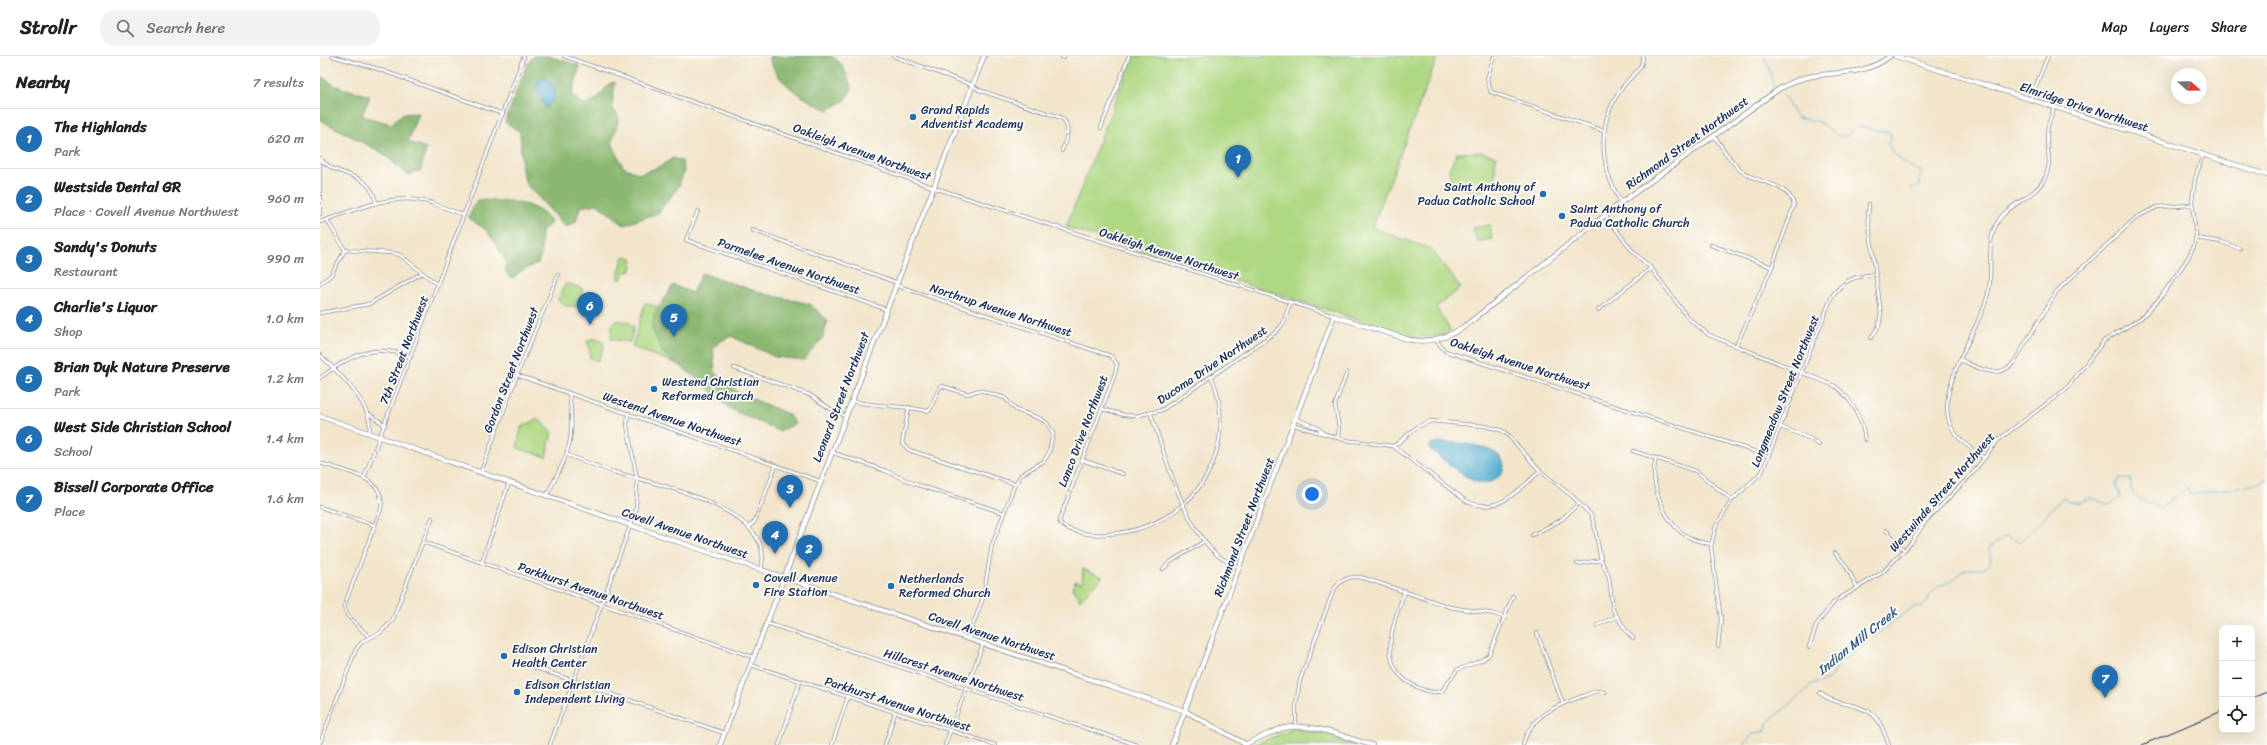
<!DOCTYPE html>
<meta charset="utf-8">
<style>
:root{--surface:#fff;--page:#f2f2f2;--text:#202124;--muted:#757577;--line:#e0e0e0;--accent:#1f6fb2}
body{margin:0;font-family:Sriracha,sans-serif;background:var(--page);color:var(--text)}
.controls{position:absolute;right:12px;bottom:12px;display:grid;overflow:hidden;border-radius:8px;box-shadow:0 4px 16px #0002}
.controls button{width:36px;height:36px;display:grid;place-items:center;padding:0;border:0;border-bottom:1px solid var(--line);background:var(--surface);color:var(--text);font:20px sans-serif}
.compass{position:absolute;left:1851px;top:12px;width:36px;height:36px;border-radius:50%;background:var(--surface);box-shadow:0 4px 16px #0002;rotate:110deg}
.you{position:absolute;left:992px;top:438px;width:14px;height:14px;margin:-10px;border:3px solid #fff;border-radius:50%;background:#1a73e8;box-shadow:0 0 0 6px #1a73e833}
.badge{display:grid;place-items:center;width:26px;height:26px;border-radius:50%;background:var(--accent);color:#fff;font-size:13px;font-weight:700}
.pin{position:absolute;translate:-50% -33px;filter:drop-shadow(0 1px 2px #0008)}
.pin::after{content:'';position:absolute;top:21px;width:14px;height:12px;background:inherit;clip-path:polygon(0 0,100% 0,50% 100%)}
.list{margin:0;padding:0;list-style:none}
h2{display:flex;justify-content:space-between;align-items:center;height:52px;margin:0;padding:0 16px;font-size:17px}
h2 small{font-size:13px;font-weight:400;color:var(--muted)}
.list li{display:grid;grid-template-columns:26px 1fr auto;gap:12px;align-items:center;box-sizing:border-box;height:60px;padding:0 16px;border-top:1px solid var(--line)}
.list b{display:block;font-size:15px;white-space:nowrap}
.list p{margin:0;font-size:13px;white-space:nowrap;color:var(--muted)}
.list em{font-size:13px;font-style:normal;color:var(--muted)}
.icon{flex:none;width:22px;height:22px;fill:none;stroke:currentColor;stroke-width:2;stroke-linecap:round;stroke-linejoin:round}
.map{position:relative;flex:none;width:1947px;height:689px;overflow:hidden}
header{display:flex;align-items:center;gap:24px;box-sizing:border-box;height:56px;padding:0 20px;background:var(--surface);border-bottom:1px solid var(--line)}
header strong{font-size:19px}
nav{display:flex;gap:22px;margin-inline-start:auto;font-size:14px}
.search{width:280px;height:36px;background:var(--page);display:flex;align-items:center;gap:10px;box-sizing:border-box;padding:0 14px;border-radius:16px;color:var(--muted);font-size:15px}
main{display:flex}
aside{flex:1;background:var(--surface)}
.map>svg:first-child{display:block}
.green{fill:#afd883;stroke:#658470}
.forest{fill:#8bb871;stroke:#537468}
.water{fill:#55add2;stroke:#386e98}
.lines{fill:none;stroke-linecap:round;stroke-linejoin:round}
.stream{stroke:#55add2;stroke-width:1}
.street-casing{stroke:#868a94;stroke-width:4}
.secondary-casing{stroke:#868a94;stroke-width:5.5}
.street{stroke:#fff;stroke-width:2.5}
.secondary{stroke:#fff;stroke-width:4}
.rail{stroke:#1b2f5e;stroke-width:1}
.poi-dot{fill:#1f6fb2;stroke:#fdfcf7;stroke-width:1.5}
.labels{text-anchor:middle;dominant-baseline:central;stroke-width:3.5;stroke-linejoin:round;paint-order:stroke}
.street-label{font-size:12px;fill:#1b2f5e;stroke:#fdfcf7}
.poi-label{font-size:12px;fill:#1b2f5e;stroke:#fdfcf7;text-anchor:start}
.water-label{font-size:13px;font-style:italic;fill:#2f5b87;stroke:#fdfcf7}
</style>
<header>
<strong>Strollr</strong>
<div class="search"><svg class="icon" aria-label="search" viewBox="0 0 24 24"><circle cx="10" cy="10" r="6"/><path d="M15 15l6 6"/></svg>Search here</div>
<nav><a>Map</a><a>Layers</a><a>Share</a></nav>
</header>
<main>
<aside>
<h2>Nearby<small>7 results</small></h2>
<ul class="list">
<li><span class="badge">1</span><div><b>The Highlands</b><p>Park</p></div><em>620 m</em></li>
<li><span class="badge">2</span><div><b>Westside Dental GR</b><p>Place · Covell Avenue Northwest</p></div><em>960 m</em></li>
<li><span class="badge">3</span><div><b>Sandy's Donuts</b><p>Restaurant</p></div><em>990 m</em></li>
<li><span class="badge">4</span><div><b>Charlie's Liquor</b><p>Shop</p></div><em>1.0 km</em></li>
<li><span class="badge">5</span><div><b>Brian Dyk Nature Preserve</b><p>Park</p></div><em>1.2 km</em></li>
<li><span class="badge">6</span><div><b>West Side Christian School</b><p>School</p></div><em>1.4 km</em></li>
<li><span class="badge">7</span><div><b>Bissell Corporate Office</b><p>Place</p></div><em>1.6 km</em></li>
</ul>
</aside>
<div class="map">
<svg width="1947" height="689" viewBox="0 0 1947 689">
<rect width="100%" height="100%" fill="#fdfcf7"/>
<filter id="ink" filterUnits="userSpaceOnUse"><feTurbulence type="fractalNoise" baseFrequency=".025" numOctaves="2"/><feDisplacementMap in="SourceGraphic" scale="8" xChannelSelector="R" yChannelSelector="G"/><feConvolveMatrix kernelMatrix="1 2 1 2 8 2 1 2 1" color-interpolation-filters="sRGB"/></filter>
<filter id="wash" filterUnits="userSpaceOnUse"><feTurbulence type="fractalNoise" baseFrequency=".012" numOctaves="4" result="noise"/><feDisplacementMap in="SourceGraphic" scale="16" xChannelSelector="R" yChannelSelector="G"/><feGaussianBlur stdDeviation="0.9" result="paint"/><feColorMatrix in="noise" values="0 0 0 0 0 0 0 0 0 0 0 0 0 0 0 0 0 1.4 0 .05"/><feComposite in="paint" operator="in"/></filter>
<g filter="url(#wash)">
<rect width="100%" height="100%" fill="#f2e5cb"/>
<!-- green -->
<g class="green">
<polygon points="813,0 1118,0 1052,172 1111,193 1141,232 1116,251 1130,274 1124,279 1095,282 746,171"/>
<polygon points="1162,96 1176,100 1174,129 1159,136 1132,131 1129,113 1137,97"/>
<polygon points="1170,169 1172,183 1157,186 1153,172"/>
<polygon points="307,200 313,203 311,215 303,217 302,223 297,223 303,202"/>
<polygon points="246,227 262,232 263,240 257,250 245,250 238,244"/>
<polygon points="325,247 396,270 379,316 312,291"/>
<polygon points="296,264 309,266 314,271 310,286 291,283 292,270"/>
<polygon points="273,282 283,286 284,290 278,305 269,301 270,296 267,285"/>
<polygon points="218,363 232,376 226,401 197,392 201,371"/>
<polygon points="763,513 783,521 760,544 758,542 760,541 752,533 755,525 762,527"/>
<polygon points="973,673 1005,678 1038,689 933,689"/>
</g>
<!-- forest -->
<g class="forest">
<polygon points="214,0 228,0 260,10 252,39 262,48 276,44 290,27 295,26 292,51 299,62 292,87 303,111 320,118 341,110 353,102 362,105 364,115 359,130 338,157 304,169 277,148 260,151 256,166 246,171 206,128 202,114 200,76 185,66 207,9"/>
<path d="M 449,0 L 512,0 L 523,10 L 532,32 L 526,44 L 508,54 C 484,43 455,27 449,0 Z"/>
<polygon points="0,20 16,30 50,40 42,60 71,68 82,58 98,57 88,86 106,92 101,114 88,119 61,96 0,64"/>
<path d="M 158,144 C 184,145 213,143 232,166 L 222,175 L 221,199 L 218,207 L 199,216 L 193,222 L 189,221 L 186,216 L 186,205 L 172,182 L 166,174 L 149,162 L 153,151 Z"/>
<polygon points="382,217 445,238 490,248 508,265 502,283 484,304 455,301 411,280 401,285 393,292 395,317 419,337 468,358 475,368 459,375 410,353 379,324 343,297 332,272 334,259 353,229 372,237"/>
</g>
<!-- water -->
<g class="water">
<polygon points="227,22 235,33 234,43 226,52 216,31 219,23"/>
<path d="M 1112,387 C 1128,385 1167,388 1178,399 C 1193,412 1176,429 1160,427 C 1146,424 1123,403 1111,394 L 1109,391 Z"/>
</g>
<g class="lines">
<!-- stream -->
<g class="stream">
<polyline points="1444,0 1450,15 1454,31"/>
<path d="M 1463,38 C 1470,46 1470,54 1477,62 C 1484,63 1493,64 1499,66 C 1509,70 1515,83 1527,80 L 1536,70 L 1571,77 L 1570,84 L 1568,87 C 1570,97 1589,113 1600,114 L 1602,118 L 1599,122 L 1599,131 L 1591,131 L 1592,134"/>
<polyline points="1947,397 1947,398"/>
<path d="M 1424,689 L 1433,678 L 1445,675 L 1448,666 L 1486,635 L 1491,628 L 1505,625 L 1513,619 L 1519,608 L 1564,573 L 1595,550 L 1602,551 L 1608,546 C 1611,530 1623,530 1635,523 C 1638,521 1640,516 1644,514 C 1652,511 1660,515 1668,511 L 1671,504 L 1669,492 L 1685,480 L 1701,486 L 1743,441 C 1752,448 1761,448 1771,442 L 1790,449 L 1800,441 L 1796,428 L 1800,422 L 1811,423 C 1808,444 1825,445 1841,452 L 1868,431 L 1871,439 L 1938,428 L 1947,422"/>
</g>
</g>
</g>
<g filter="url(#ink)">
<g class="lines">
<!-- street casing -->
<g class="street-casing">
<g id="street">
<polyline points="12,0 55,12 183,58"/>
<polyline points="244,0 612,131 1014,260"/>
<path d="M 573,0 L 652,29 L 659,34 L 742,62 C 752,72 746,82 742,95"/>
<polyline points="741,0 744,2"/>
<polyline points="1174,0 1167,23 1171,36 1284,75"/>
<polyline points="1710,44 1728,0"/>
<polyline points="781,72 809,0"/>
<path d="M 1394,80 C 1403,92 1410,105 1421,115 C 1438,128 1468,126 1474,149 L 1452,211 L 1416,290"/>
<path d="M 0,102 C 16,123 49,113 56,146"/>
<path d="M 1301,146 C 1278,108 1276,64 1305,28 C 1313,18 1323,13 1323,0"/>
<polyline points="1549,148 1548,161 1561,257 1559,270 1551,282"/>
<polyline points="378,155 366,184 565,253"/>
<polyline points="0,158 0,104"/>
<path d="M 1285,159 L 1314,197 L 1331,212 L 1368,262 L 1389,279 L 1515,330 C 1532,343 1542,363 1545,384"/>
<polyline points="7,164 25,194 72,197 80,199 118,229"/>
<path d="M 0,166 C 36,154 72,135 112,147 C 122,151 133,155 144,159"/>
<polyline points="432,174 575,226"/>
<polyline points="1876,182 1902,186 1920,193"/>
<polyline points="1391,189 1452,211"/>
<polyline points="0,228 11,219 25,194"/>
<path d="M 575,229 L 791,300 L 797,308 L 795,318 L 739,465 C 743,473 755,475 763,477 C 777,480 791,478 805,476 C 880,462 919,391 892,321"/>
<polyline points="1278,254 1331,212"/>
<polyline points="0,257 49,248 102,217"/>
<polyline points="1116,284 1125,295 1449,400"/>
<path d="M 0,299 C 17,315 56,351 49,377"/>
<path d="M 1641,304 C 1658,312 1679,325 1694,306 L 1737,235 L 1817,161 L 1837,151 L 1872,149"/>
<polyline points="414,312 490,339 509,352 525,360"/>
<polyline points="197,319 500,425"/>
<path d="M 0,322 C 29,300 53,286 91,301"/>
<path d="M 532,345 C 557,351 582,349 607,355 L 610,354 L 619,332 L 622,330 L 648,338 L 659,334 L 685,342 L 696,354 L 719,362 L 727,367 L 733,377 L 729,397 L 724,405 L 702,418 L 695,428 L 672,489 L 663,542 L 648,582"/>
<polyline points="589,351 582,387 589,394 695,428"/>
<polyline points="782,353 804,359 816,360 842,354 956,276 963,268 970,247"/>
<polyline points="49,358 65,369"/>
<path d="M 831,358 C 847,403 861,465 896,498 C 903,504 912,508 920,512"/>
<polyline points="976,363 998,372 1003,377"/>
<polyline points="974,369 1025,384 1073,390 1078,387 1097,371 1111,365 1165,370 1181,374 1188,379 1220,415 1252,440 1271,459 1274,468 1281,504 1289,521 1293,554 1307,576 1313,582"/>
<polyline points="1461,371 1491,383 1499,389"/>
<polyline points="1018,382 1019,371 1015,349 1027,316"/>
<path d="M 1073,390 L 1146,445 C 1177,460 1198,435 1220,415"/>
<polyline points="1313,395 1376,415 1412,444"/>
<polyline points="511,396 566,415 595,428 684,457"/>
<path d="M 248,399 C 263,405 278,411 294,416 C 334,428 459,452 441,514"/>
<path d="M 1336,402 C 1329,426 1343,462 1362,477 C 1371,484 1381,486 1391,488"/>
<path d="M 1664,402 C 1654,394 1641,387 1634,376 C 1609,338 1659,277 1668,238 C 1674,215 1665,187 1677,167 C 1688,147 1715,142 1725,122 C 1733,106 1726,94 1727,78 C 1727,69 1731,60 1734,52"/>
<polyline points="762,404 803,418"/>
<path d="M 0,407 C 23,415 67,420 61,453 L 24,550 L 27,559 L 49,581"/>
<polyline points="161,416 197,319 238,219"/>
<polyline points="44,422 204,0"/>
<path d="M 227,439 C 248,398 256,385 249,337"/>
<polyline points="0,451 54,469"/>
<polyline points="429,471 435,465 456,409"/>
<polyline points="1566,474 1584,494"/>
<polyline points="1212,479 1241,464 1259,447"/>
<polyline points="103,486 433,601"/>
<polyline points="1515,497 1525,508 1537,531"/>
<polyline points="162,506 189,427"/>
<polyline points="1257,508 1281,504"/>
<polyline points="843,513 850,506 885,485"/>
<path d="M 1085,534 C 1075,565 1054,608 1093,629 C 1102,634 1112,638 1122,635 L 1137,614 L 1162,604 L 1169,599 L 1193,540"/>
<polyline points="446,567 817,689"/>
<polyline points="1277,569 1296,561"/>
<polyline points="1217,577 1243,648"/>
<path d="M 1398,590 L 1401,564 L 1391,490 L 1396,470 L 1412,444 L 1442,416 L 1512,240 C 1526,222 1534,221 1556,218"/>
<polyline points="1489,591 1497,568 1514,546 1563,516 1591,487 1605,466 1652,418 1678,384 1746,333 1784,285 1821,262 1841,241 1868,202 1875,188 1876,180 1872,145 1875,123 1883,99"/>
<polyline points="196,605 404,677"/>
<polyline points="431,609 675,689"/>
<path d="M 1500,637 C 1507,643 1514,645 1522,647 C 1555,654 1558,659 1569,689"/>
<path d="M 976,670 L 976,649 L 980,624 L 1014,533 C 1022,523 1030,519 1044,522 L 1130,551 L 1175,558 L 1185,562"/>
<polyline points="0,687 36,593 43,585 60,577 72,565 112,462"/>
<polyline points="230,689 316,454 317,423 307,369 308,357"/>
<polyline points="459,689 480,625"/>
<polyline points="512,689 528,640"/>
<polyline points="565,689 575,657"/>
<polyline points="625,689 663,588"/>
<path d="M 1203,689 C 1211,654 1248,646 1277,635 L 1285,636"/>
</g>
</g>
<!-- secondary casing -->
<g class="secondary-casing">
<g id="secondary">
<polyline points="1575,0 1947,119"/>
<polyline points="0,360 373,491 865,655 925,688"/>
<polyline points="400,689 664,0"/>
<path d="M 852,689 L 1014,260 L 1090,284 C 1111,287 1128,282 1145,270 L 1302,146 L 1459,33 C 1469,28 1477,23 1488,21 C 1517,15 1545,20 1570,0"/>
<path d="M 924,689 C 937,683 950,676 964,672 C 993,666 1025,682 1052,689"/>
</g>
</g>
<!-- street -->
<use href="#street" class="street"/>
<!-- secondary -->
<use href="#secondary" class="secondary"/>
<!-- rail -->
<g class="rail">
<polyline points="1932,642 1947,636"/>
<polyline points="1822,689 1902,655"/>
</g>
</g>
</g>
<!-- markers -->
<g class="poi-dot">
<circle cx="593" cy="61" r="4"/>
<circle cx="1223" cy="138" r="4"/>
<circle cx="1242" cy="160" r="4"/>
<circle cx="334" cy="333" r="4"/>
<circle cx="436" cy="529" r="4"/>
<circle cx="571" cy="530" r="4"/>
<circle cx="184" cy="600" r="4"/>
<circle cx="197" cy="636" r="4"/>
</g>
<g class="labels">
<!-- street labels -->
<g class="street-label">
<text transform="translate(1764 51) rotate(18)">Elmridge Drive Northwest</text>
<text transform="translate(1367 87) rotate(-36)">Richmond Street Northwest</text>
<text transform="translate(542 96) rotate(20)">Oakleigh Avenue Northwest</text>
<text transform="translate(849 198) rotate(18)">Oakleigh Avenue Northwest</text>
<text transform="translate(469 210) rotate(19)">Parmelee Avenue Northwest</text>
<text transform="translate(681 254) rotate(18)">Northrup Avenue Northwest</text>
<text transform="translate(84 294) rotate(-69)">7th Street Northwest</text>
<text transform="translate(1200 308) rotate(18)">Oakleigh Avenue Northwest</text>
<text transform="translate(892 309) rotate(-34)">Ducoma Drive Northwest</text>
<text transform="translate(191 314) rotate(-69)">Gordon Street Northwest</text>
<text transform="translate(1465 335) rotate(-68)">Longmeadow Street Northwest</text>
<text transform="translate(521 341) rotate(-69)">Leonard Street Northwest</text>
<text transform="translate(352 363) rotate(19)">Westend Avenue Northwest</text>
<text transform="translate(763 375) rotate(-69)">Lanco Drive Northwest</text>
<text transform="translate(1622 436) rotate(-49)">Westwinde Street Northwest</text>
<text transform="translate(924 471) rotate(-69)">Richmond Street Northwest</text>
<text transform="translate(365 477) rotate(19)">Covell Avenue Northwest</text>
<text transform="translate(271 535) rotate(19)">Parkhurst Avenue Northwest</text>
<text transform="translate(672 580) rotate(18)">Covell Avenue Northwest</text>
<text transform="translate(634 619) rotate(18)">Hillcrest Avenue Northwest</text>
<text transform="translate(578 648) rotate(18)">Parkhurst Avenue Northwest</text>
</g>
<!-- poi labels -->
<g class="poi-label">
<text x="601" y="54">Grand Rapids<tspan x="601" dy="14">Adventist Academy</tspan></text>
<text x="1215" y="131" text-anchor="end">Saint Anthony of<tspan x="1215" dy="14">Padua Catholic School</tspan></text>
<text x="1250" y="153">Saint Anthony of<tspan x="1250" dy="14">Padua Catholic Church</tspan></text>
<text x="342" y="326">Westend Christian<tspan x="342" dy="14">Reformed Church</tspan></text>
<text x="444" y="522">Covell Avenue<tspan x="444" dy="14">Fire Station</tspan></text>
<text x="579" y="523">Netherlands<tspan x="579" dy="14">Reformed Church</tspan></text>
<text x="192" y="593">Edison Christian<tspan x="192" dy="14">Health Center</tspan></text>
<text x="205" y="629">Edison Christian<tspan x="205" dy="14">Independent Living</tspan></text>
</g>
<!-- water labels -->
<g class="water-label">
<text transform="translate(1537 585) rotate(-39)">Indian Mill Creek</text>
</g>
</g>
</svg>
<div class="controls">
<button>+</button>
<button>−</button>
<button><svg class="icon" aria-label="locate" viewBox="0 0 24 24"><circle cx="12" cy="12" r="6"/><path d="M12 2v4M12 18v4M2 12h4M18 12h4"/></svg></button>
</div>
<svg class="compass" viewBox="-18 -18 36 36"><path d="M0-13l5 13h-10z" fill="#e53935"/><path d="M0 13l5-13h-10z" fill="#757577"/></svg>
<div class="you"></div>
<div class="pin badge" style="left:918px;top:122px">1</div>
<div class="pin badge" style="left:489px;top:512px">2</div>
<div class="pin badge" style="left:470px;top:452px">3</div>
<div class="pin badge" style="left:455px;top:498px">4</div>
<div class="pin badge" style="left:354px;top:281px">5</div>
<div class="pin badge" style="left:270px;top:269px">6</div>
<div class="pin badge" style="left:1785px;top:642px">7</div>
</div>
</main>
